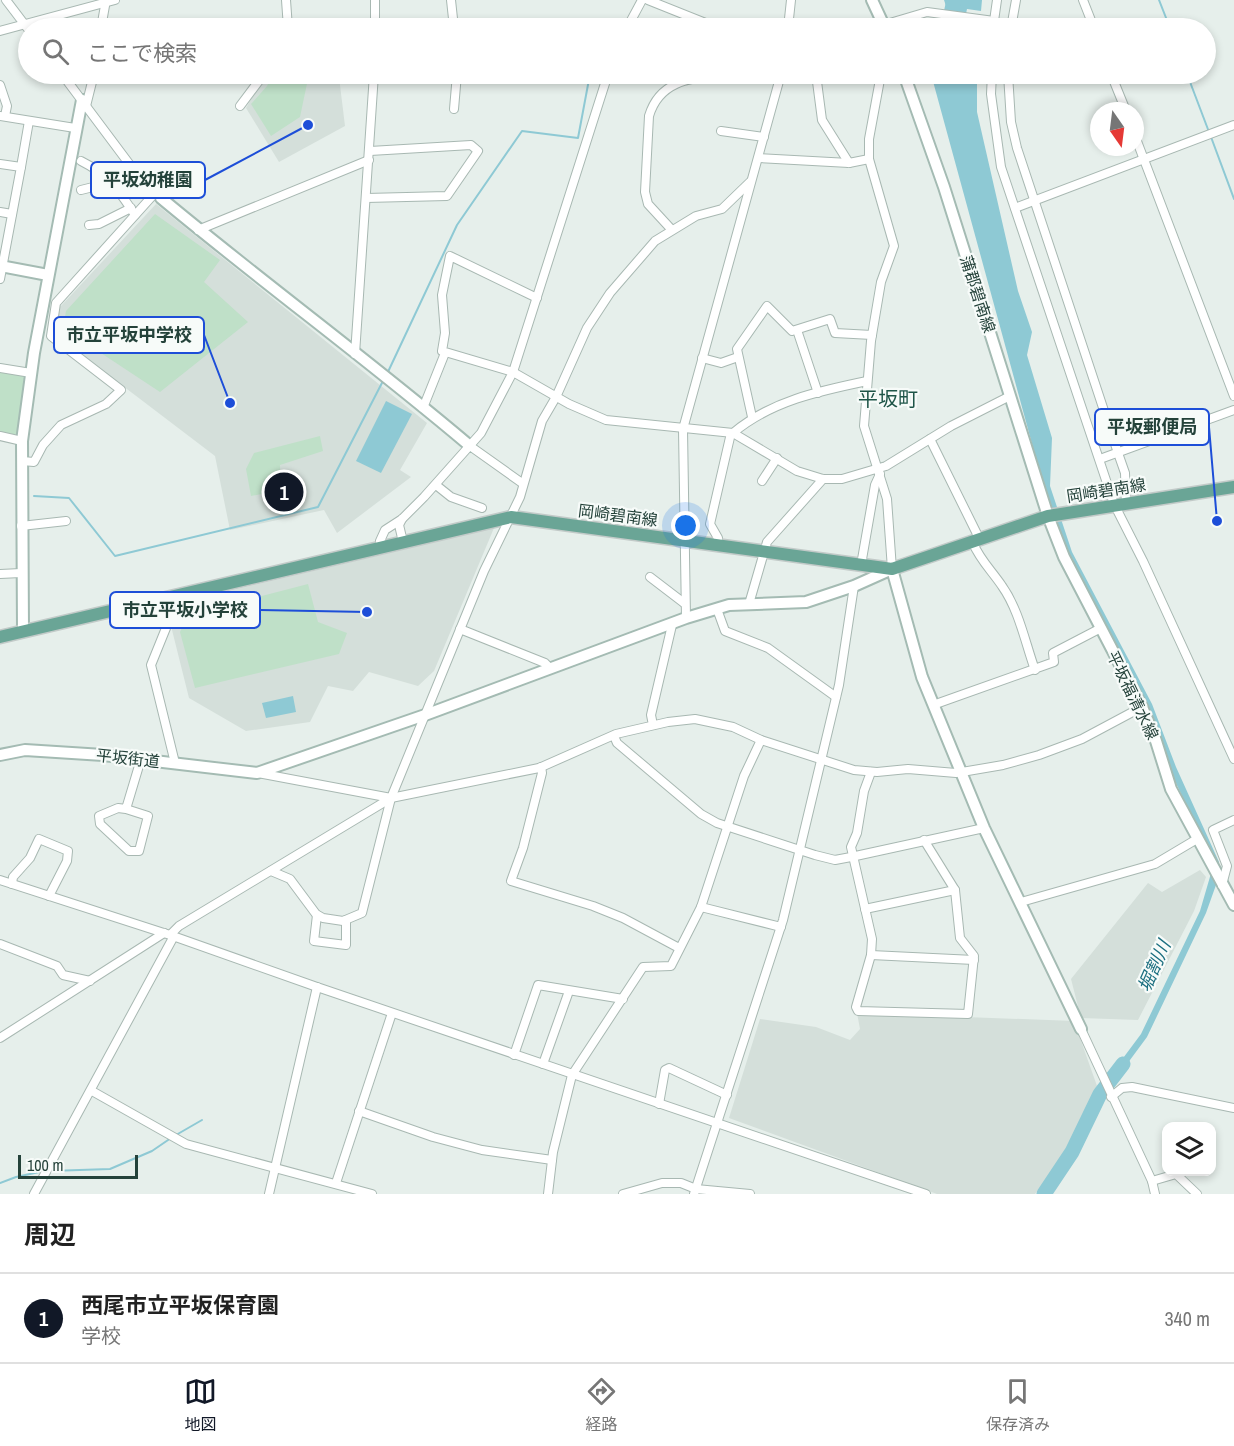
<!DOCTYPE html>
<html lang="ja">
<meta charset="utf-8">
<style>
:root{--surface:#fff;--page:#f6f6f6;--text:#222;--muted:#767676;--line:#e0e0e0;--accent:#111827}
body{margin:0;font-family:"Archivo Narrow","Noto Sans JP",sans-serif;background:var(--page);color:var(--text)}
.controls{position:absolute;right:18px;bottom:18px;display:grid;overflow:hidden;border-radius:12px;box-shadow:0 3px 9px #0003}
.controls button{width:54px;height:54px;display:grid;place-items:center;padding:0;border:0;border-bottom:2px solid var(--line);background:var(--surface);color:var(--text);font:30px sans-serif}
.compass{position:absolute;left:1090px;top:102px;width:54px;height:54px;border-radius:50%;background:var(--surface);box-shadow:0 3px 9px #0003;rotate:166deg}
.scale{position:absolute;left:18px;bottom:15px;width:120px;box-sizing:border-box;padding-left:6px;border:3px solid #24423a;border-top:0;font-size:16px;line-height:21px;white-space:nowrap;color:#24423a;-webkit-text-stroke:4px #f7fbf9;paint-order:stroke}
.you{position:absolute;left:686px;top:526px;width:21px;height:21px;margin:-15px;border:4px solid #fff;border-radius:50%;background:#1a73e8;box-shadow:0 0 0 9px #1a73e833}
.badge{display:grid;place-items:center;width:39px;height:39px;border-radius:50%;background:var(--accent);color:#fff;font-size:20px;font-weight:700}
.pin{position:absolute;translate:-50% -50%;border:3px solid #fff;box-shadow:0 2px 6px #0006}
.list{margin:0;padding:0;list-style:none}
h2{display:flex;justify-content:space-between;align-items:center;height:78px;margin:0;padding:0 24px;font-size:26px}
h2 small{font-size:20px;font-weight:400;color:var(--muted)}
.list li{display:grid;grid-template-columns:39px 1fr auto;gap:18px;align-items:center;box-sizing:border-box;height:90px;padding:0 24px;border-top:2px solid var(--line)}
.list b{display:block;font-size:22px;white-space:nowrap}
.list p{margin:0;font-size:20px;white-space:nowrap;color:var(--muted)}
.list em{font-size:20px;font-style:normal;color:var(--muted)}
.icon{flex:none;width:33px;height:33px;fill:none;stroke:currentColor;stroke-width:2;stroke-linecap:round;stroke-linejoin:round}
.map{position:relative;flex:none;width:1234px;height:1194px;overflow:hidden}
.search{position:absolute;background:var(--surface);box-shadow:0 3px 9px #0003;left:18px;right:18px;top:18px;height:66px;display:flex;align-items:center;gap:15px;box-sizing:border-box;padding:0 21px;border-radius:33px;color:var(--muted);font-size:22px}
.sheet{height:168px;background:var(--surface)}
nav{display:flex;justify-content:space-around;align-items:center;box-sizing:border-box;height:84px;border-top:2px solid var(--line);background:var(--surface);font-size:16px;color:var(--muted)}
nav a{display:grid;justify-items:center;gap:3px}
nav .on{color:var(--accent)}
.map>svg:first-child{display:block}
.built{fill:#d4dfda}
.green{fill:#bfe0c8}
.water{fill:#8ec9d4}
.lines{fill:none;stroke-linecap:round;stroke-linejoin:round}
.stream{stroke:#8ec9d4;stroke-width:2}
.river{stroke:#8ec9d4;stroke-width:15}
.street-casing{stroke:#a8b8b2;stroke-width:10}
.secondary-casing{stroke:#a4bbb3;stroke-width:14}
.primary-casing{stroke:#c2cac8;stroke-width:15}
.street{stroke:#fff;stroke-width:8}
.secondary{stroke:#fff;stroke-width:10}
.primary{stroke:#6aa596;stroke-width:12}
.labels{text-anchor:middle;dominant-baseline:central;stroke-width:4.5;stroke-linejoin:round;paint-order:stroke}
.street-label{font-size:16px;fill:#24423a;stroke:#f7fbf9}
.water-label{font-size:18px;font-style:italic;fill:#1c6f80;stroke:#f7fbf9}
.quarter-label{font-size:20px;fill:#1f5548;stroke:#f7fbf9}
.leader{fill:none;stroke:#1d4ed8;stroke-width:2}
.callout-dot{fill:#1d4ed8;stroke:#f7fbf9;stroke-width:2}
.callout{fill:#f7fbf9;stroke:#1d4ed8;stroke-width:2}
.callout-label{font-size:18px;text-anchor:middle;font-weight:bold;fill:#24423a}
</style>
<div class="map">
<svg width="1234" height="1194" viewBox="0 0 1234 1194">
<rect width="100%" height="100%" fill="#e6efeb"/>
<!-- built -->
<g class="built">
<polygon points="266,74 325,74 339,77 345,126 279,162 246,108"/>
<polygon points="156,204 427,423 400,470 411,477 337,533 324,510 230,530 215,456 56,335 60,307"/>
<polygon points="494,528 434,671 418,686 369,672 353,691 328,686 310,722 246,731 189,698 166,606"/>
<polygon points="1200,870 1206,877 1194,911 1138,1020 1081,1018 1071,979 1148,883 1162,892"/>
<polygon points="857,1013 1074,1021 1097,1086 1065,1153 1035,1194 937,1194 729,1118 760,1019 816,1027 850,1040 860,1029"/>
</g>
<!-- green -->
<g class="green">
<polygon points="273,74 309,74 300,117 271,136 251,104 267,86"/>
<polygon points="155,214 220,260 204,282 248,322 160,392 63,328 66,311"/>
<polygon points="0,372 23,375 24,378 18,435 0,432"/>
<polygon points="320,436 323,451 280,465 281,490 251,496 246,469 254,453"/>
<polygon points="308,584 318,622 347,633 339,654 195,688 180,632 188,615"/>
</g>
<!-- water -->
<g class="water">
<polygon points="944,0 982,0 981,11 967,9 963,28 896,28 896,26 923,20 954,23 958,8 946,6"/>
<polygon points="931,74 977,74 977,112 1018,291 1032,332 1027,355 1052,438 1050,486 1072,552 1152,704 1176,767 1219,862 1216,885 1206,913 1147,1037 1113,1083 1109,1077 1141,1034 1200,911 1214,863 1067,554 1046,495"/>
<polygon points="386,401 412,414 381,473 356,461"/>
<polygon points="293,696 296,712 266,718 262,703"/>
</g>
<g class="lines">
<!-- stream -->
<g class="stream">
<polyline points="1159,0 1170,28"/>
<polyline points="630,26 640,26 642,28"/>
<polyline points="613,28 625,26"/>
<polyline points="1187,74 1209,132"/>
<polyline points="1211,137 1234,199"/>
<polyline points="387,374 457,225 522,131 578,138 590,74"/>
<polyline points="34,496 69,498 115,556 318,507 384,379"/>
<polyline points="176,1135 202,1120"/>
<polyline points="49,1171 110,1169 152,1151 171,1138"/>
<polyline points="0,1183 16,1177 44,1171"/>
</g>
<!-- river -->
<g class="river">
<polyline points="948,28 954,0"/>
<polyline points="1044,1194 1072,1152 1100,1094 1123,1064"/>
</g>
<!-- street casing -->
<g class="street-casing">
<g id="street">
<polyline points="6,0 28,29"/>
<polyline points="286,0 288,28"/>
<polyline points="375,0 375,28"/>
<polyline points="451,0 454,28"/>
<polyline points="648,0 718,28"/>
<polyline points="1083,0 1094,28"/>
<polyline points="883,25 927,12 994,21"/>
<polyline points="101,28 106,0"/>
<polyline points="627,28 642,0"/>
<polyline points="788,28 791,0"/>
<polyline points="993,28 997,0"/>
<polyline points="1011,28 1016,0"/>
<polyline points="0,31 115,0"/>
<polyline points="62,74 145,185 157,195"/>
<polyline points="341,74 342,76 374,78"/>
<polyline points="816,74 822,120 849,163"/>
<polyline points="881,74 869,139 869,159 894,246 881,282 871,341 864,426 887,499 892,569"/>
<polyline points="992,74 991,94 1001,167 1114,504 1143,561 1234,759"/>
<polyline points="1008,74 1011,122 1017,148 1118,453 1125,473 1126,502"/>
<polyline points="1111,74 1126,111"/>
<polyline points="0,85 7,106 5,116"/>
<polyline points="86,106 94,74"/>
<polyline points="240,106 264,74"/>
<polyline points="454,109 457,74"/>
<polyline points="0,116 75,128"/>
<polyline points="721,131 764,137"/>
<polyline points="1135,136 1234,396"/>
<polyline points="759,158 849,163 869,159"/>
<path d="M 81,161 C 109,175 118,189 135,215"/>
<polyline points="0,164 21,167 0,279"/>
<polyline points="21,167 29,121"/>
<polyline points="81,190 113,182"/>
<polyline points="366,198 447,196 478,151 471,145 370,151"/>
<polyline points="1015,208 1234,125"/>
<polyline points="0,212 12,214"/>
<polyline points="89,225 99,224 131,208"/>
<path d="M 671,229 L 648,204 L 645,192 L 649,116 C 660,79 693,78 726,74"/>
<polyline points="198,230 369,160"/>
<polyline points="537,298 450,256 442,295 445,333 442,351 513,372 569,404 606,420 733,433 797,471 823,479 842,479 886,466 951,426 1010,396"/>
<polyline points="797,330 818,393"/>
<polyline points="355,354 374,74"/>
<polyline points="702,358 721,363 738,357"/>
<polyline points="0,368 31,373"/>
<polyline points="423,408 445,353"/>
<polyline points="752,417 737,349 767,306 792,331 830,319 835,333 872,335"/>
<path d="M 733,433 C 771,401 819,391 867,381"/>
<polyline points="0,436 22,441"/>
<polyline points="930,439 980,540"/>
<polyline points="470,446 522,483"/>
<polyline points="1100,459 1234,410"/>
<polyline points="22,461 34,462 43,445 61,425 106,404 121,390 51,336 56,303 155,193"/>
<polyline points="762,481 777,458"/>
<polyline points="436,485 451,497 482,508"/>
<polyline points="402,519 399,525 403,542"/>
<polyline points="21,526 66,521"/>
<path d="M 973,543 C 980,560 992,571 1002,586 C 1019,610 1025,642 1035,670"/>
<polyline points="717,544 718,538 710,524 731,433"/>
<polyline points="381,548 380,541 385,530 402,519 424,497 481,433 513,372 608,74"/>
<polyline points="861,565 875,485 880,474"/>
<polyline points="0,574 21,573"/>
<polyline points="650,577 684,603"/>
<polyline points="159,599 166,628 151,665 175,763"/>
<polyline points="749,604 767,542 823,479"/>
<polyline points="717,609 725,631 768,648 836,697"/>
<polyline points="686,618 683,429 781,74"/>
<polyline points="460,629 545,663 550,668"/>
<polyline points="933,705 1054,662 1053,653 1101,628"/>
<polyline points="653,725 651,715 672,625"/>
<polyline points="614,736 617,743 701,814 717,823 815,855 835,860 851,857 984,828"/>
<polyline points="541,767 542,773 523,848 511,881 593,906 623,918 679,948"/>
<polyline points="871,772 864,791 857,833 851,847 872,939 871,955 856,1007 858,1011 968,1014 974,956 960,938 955,890 924,840"/>
<polyline points="258,773 391,798 539,768 616,734 668,722 695,719 733,727 761,740 854,770 877,772 908,769 956,773 1003,765 1039,755 1082,739 1142,707"/>
<polyline points="126,809 118,808 99,816 100,824 129,851 139,851 148,816 126,809 141,759"/>
<polyline points="271,871 290,879 316,914 323,918 343,921 362,913 391,798 484,571 520,497 542,421 556,397 587,328 610,293 655,241 696,216 722,209 750,182"/>
<polyline points="0,880 170,935 317,987 926,1194"/>
<polyline points="12,884 13,877 30,858 39,839 68,851 67,861 49,896"/>
<polyline points="1222,885 1227,866 1213,830 1234,820"/>
<polyline points="1021,902 1155,864 1197,839"/>
<polyline points="701,907 781,927"/>
<polyline points="865,909 955,890"/>
<polyline points="317,915 314,941 346,945 346,920"/>
<polyline points="170,935 179,926 391,798"/>
<polyline points="0,944 57,966 63,975 90,981"/>
<polyline points="871,955 974,960"/>
<polyline points="1081,1029 1152,1181 1155,1194"/>
<polyline points="0,1038 164,933"/>
<polyline points="514,1055 538,985 623,999"/>
<polyline points="543,1064 569,991"/>
<polyline points="92,1091 186,1144 372,1194"/>
<polyline points="1111,1097 1122,1088 1132,1087 1234,1108"/>
<polyline points="659,1104 665,1070 669,1068 727,1095"/>
<polyline points="359,1111 433,1137 482,1150 552,1160"/>
<polyline points="1152,1181 1176,1174 1197,1194"/>
<polyline points="336,1183 392,1013"/>
<polyline points="34,1194 174,936"/>
<polyline points="269,1194 317,987"/>
<polyline points="548,1194 553,1152 572,1075 643,967 671,966 701,907 744,776 761,740"/>
<polyline points="623,1194 662,1183 681,1183 696,1189 750,1194"/>
<polyline points="694,1194 783,920 839,685 854,586"/>
</g>
</g>
<!-- secondary casing -->
<g class="secondary-casing">
<g id="secondary">
<polyline points="872,0 885,28"/>
<polyline points="904,74 944,187 1048,516 1064,557 1142,707 1156,741 1171,789 1234,905"/>
<path d="M 161,198 C 263,283 370,361 470,446"/>
<polyline points="0,266 48,275"/>
<polyline points="23,630 22,441 34,353 82,100"/>
<polyline points="0,755 25,750 103,755 257,773 425,715 686,618 729,605 806,602 854,586 892,569 922,677 984,828 1081,1029"/>
</g>
</g>
<!-- primary casing -->
<g class="primary-casing">
<polyline id="primary" points="0,637 511,517 892,569 1048,516 1234,487"/>
</g>
<!-- street -->
<use href="#street" class="street"/>
<!-- secondary -->
<use href="#secondary" class="secondary"/>
<!-- primary -->
<use href="#primary" class="primary"/>
</g>
<g class="labels">
<!-- street labels -->
<g class="street-label">
<text transform="translate(978 294) rotate(72)">蒲郡碧南線</text>
<text transform="translate(1106 490) rotate(-9)">岡崎碧南線</text>
<text transform="translate(618 515) rotate(7)">岡崎碧南線</text>
<text transform="translate(1133 695) rotate(64)">平坂福清水線</text>
<text transform="translate(128 758) rotate(6)">平坂街道</text>
</g>
<!-- water labels -->
<g class="water-label">
<text transform="translate(1154 966) rotate(-66)">堀割川</text>
</g>
<!-- quarter labels -->
<g class="quarter-label">
<text x="888" y="398">平坂町</text>
</g>
</g>
<!-- callouts -->
<path class="leader" d="M308 125L205 180M230 403L204 335M1217 521L1209 427M367 612L260 610"/>
<g class="callout-dot">
<circle cx="308" cy="125" r="6"/>
<circle cx="230" cy="403" r="6"/>
<circle cx="1217" cy="521" r="6"/>
<circle cx="367" cy="612" r="6"/>
</g>
<g class="callout">
<rect x="91" y="162" width="114" height="36" rx="6"/>
<rect x="54" y="317" width="150" height="36" rx="6"/>
<rect x="1095" y="409" width="114" height="36" rx="6"/>
<rect x="110" y="592" width="150" height="36" rx="6"/>
</g>
<g class="callout-label">
<text x="148" y="186">平坂幼稚園</text>
<text x="129" y="341">市立平坂中学校</text>
<text x="1152" y="433">平坂郵便局</text>
<text x="185" y="616">市立平坂小学校</text>
</g>
</svg>
<div class="controls">
<button><svg class="icon" aria-label="layers" viewBox="0 0 24 24"><path d="M12 4l9 5-9 5-9-5zM3 14l9 5 9-5"/></svg></button>
</div>
<svg class="compass" viewBox="-18 -18 36 36"><path d="M0-13l5 13h-10z" fill="#e53935"/><path d="M0 13l5-13h-10z" fill="#767676"/></svg>
<div class="scale">100 m</div>
<div class="you"></div>
<div class="pin badge" style="left:284px;top:492px">1</div>
<div class="search"><svg class="icon" aria-label="search" viewBox="0 0 24 24"><circle cx="10" cy="10" r="6"/><path d="M15 15l6 6"/></svg>ここで検索</div>
</div>
<section class="sheet">
<h2>周辺<small></small></h2>
<ul class="list">
<li><span class="badge">1</span><div><b>西尾市立平坂保育園</b><p>学校</p></div><em>340 m</em></li>
</ul>
</section>
<nav>
<a class="on"><svg class="icon" aria-label="map" viewBox="0 0 24 24"><path d="M3 6l6-2 6 2 6-2v14l-6 2-6-2-6 2zM9 4v14M15 6v14"/></svg>地図</a>
<a><svg class="icon" aria-label="directions" viewBox="0 0 24 24"><path d="M12 3l9 9-9 9-9-9zM9 14v-3h6M13 9l2 2-2 2"/></svg>経路</a>
<a><svg class="icon" aria-label="saved" viewBox="0 0 24 24"><path d="M7 4h10v16l-5-4-5 4z"/></svg>保存済み</a>
</nav>
